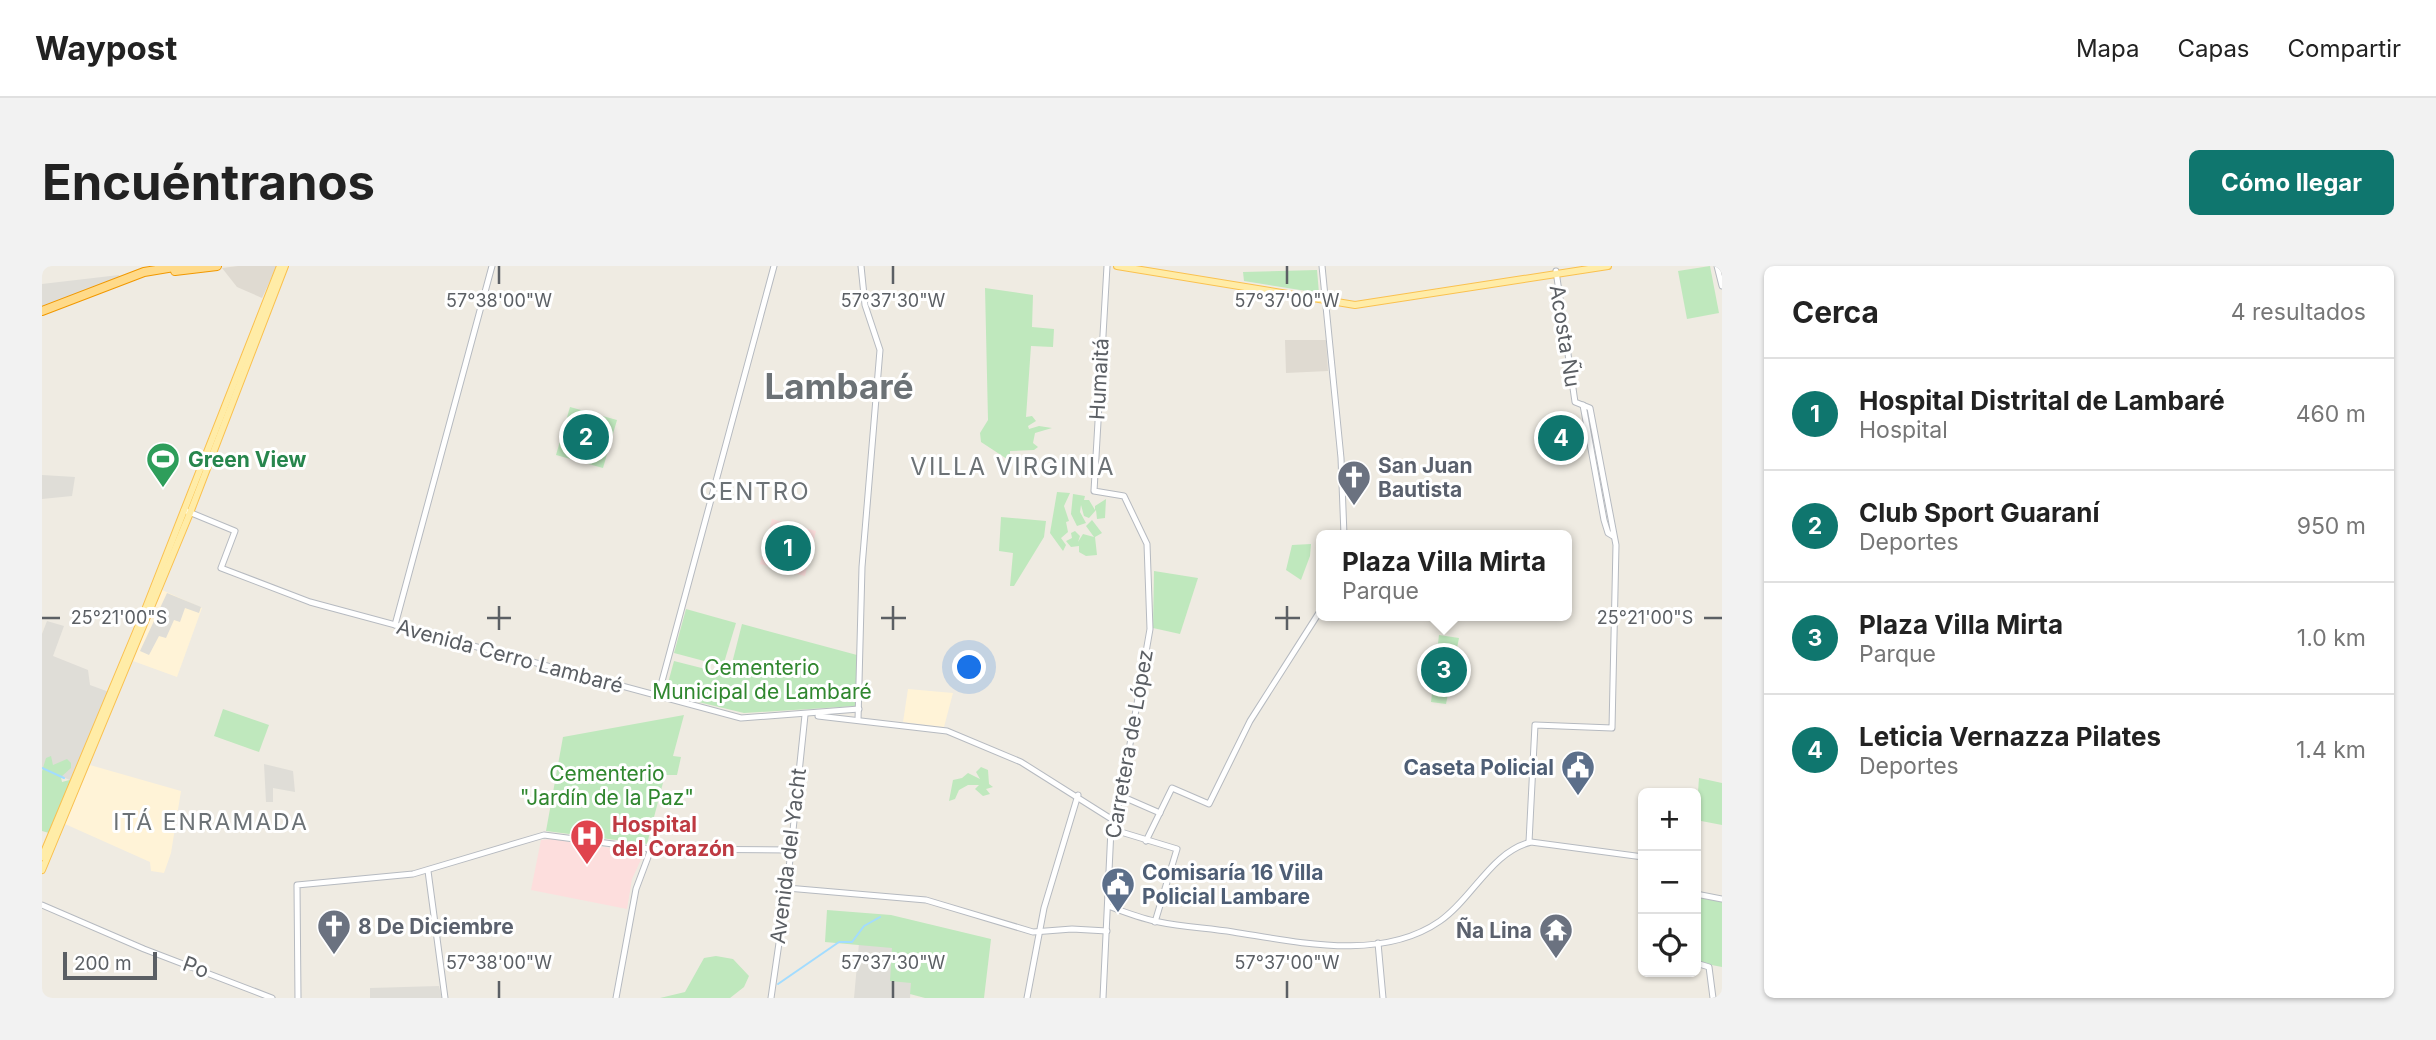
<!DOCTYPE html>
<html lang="es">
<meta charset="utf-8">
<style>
:root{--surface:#fff;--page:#f2f2f2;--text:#222;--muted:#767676;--line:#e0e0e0;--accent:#0f766e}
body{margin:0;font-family:Inter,sans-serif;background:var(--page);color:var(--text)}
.controls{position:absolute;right:21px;bottom:21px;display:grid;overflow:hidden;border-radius:10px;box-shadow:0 2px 5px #0004}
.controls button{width:63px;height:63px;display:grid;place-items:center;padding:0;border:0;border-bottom:2px solid var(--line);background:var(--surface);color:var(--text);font:35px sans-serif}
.scale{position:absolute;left:21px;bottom:18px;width:94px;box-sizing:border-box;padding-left:7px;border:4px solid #5b5f64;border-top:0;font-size:19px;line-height:24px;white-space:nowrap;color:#5b5f64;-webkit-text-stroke:5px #fff;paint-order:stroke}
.you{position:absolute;left:928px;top:402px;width:24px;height:24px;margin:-18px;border:5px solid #fff;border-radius:50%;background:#1a73e8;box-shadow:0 0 0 10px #1a73e833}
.badge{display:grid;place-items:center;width:46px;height:46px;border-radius:50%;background:var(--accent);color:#fff;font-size:23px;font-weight:700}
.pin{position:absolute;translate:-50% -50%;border:4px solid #fff;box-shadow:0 2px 7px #0006}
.popup{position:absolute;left:1274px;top:264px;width:256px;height:91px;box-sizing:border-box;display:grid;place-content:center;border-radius:10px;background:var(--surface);filter:drop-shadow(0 2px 5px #0005);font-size:23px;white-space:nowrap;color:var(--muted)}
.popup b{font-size:26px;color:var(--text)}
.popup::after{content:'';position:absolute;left:50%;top:100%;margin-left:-14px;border:14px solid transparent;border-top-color:var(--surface)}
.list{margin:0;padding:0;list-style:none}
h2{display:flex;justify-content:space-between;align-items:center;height:91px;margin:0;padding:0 28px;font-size:30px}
h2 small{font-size:23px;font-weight:400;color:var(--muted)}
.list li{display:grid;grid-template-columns:46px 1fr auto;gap:21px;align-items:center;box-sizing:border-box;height:112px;padding:0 28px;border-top:2px solid var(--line)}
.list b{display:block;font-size:26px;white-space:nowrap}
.list p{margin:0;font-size:23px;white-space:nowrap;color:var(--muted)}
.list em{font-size:23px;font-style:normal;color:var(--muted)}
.icon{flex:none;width:38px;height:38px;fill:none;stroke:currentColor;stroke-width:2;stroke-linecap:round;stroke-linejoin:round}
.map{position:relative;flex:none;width:1680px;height:732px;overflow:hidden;border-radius:10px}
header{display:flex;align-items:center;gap:42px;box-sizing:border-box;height:98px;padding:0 35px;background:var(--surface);border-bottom:2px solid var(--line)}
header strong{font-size:33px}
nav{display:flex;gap:38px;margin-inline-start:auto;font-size:24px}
.intro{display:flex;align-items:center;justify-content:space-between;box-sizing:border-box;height:168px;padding:0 42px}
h1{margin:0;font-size:49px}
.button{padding:18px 32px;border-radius:10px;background:var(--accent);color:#fff;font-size:24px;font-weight:700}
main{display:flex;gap:42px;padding:0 42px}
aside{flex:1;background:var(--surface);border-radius:10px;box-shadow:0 2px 5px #0004}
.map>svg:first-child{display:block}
.commercial{fill:#fff3d7}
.industrial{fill:#dfddd7}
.education{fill:#dfdad1}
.medical{fill:#fddedd}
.green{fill:#bfe8bd}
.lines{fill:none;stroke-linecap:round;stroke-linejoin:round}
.stream{stroke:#a2dcff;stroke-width:2}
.secondary-casing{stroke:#b6bac0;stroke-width:7}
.primary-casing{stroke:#fac14f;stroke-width:8}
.highway-casing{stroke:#f19800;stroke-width:10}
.secondary{stroke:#fff;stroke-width:5}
.primary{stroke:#ffeca7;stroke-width:6}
.highway{stroke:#ffda89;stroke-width:8}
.ticks{fill:none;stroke:#5b5f64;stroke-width:2.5}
.labels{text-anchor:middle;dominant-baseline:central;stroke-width:6;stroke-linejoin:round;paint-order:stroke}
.street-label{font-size:21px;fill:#5b5f64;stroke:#fff}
.leisure-label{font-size:21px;font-weight:bold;fill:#27864d;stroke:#fff;text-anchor:start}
.worship-label{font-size:21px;font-weight:bold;fill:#5b616d;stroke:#fff;text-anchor:start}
.park-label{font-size:21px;fill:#30872f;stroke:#fff}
.service-label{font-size:21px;font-weight:bold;fill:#4e5e75;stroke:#fff;text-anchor:end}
.health-label{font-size:21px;font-weight:bold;fill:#be3a42;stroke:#fff;text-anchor:start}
.neighbourhood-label{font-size:23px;letter-spacing:2px;fill:#6c7276;stroke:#fff}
.quarter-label{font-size:24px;letter-spacing:2px;fill:#6c7276;stroke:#fff}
.town-label{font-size:35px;font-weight:bold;fill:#6c7276;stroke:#fff}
.ticks-label{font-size:18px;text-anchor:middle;fill:#5b5f64;stroke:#fff;stroke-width:6;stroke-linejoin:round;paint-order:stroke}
</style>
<header>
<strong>Waypost</strong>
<nav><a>Mapa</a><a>Capas</a><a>Compartir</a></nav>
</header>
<div class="intro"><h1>Encuéntranos</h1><a class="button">Cómo llegar</a></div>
<main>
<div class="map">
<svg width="1680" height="732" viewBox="0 0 1680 732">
<rect width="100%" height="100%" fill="#efebe2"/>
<!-- commercial -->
<g class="commercial">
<polygon points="120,324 160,342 135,411 91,395"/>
<polygon points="866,423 911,427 902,461 861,456"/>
<polygon points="48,499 139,525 129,587 122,607 109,605 108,596 23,558"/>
</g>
<!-- industrial -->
<g class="industrial">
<polygon points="77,9 78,14 0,40 0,18"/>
<polygon points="0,209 33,211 30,230 0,233"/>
<polygon points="125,327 159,341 157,347 143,342 138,356 132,354 124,372 117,370 107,389 98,385"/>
<polygon points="5,355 22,360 11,390 46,404 48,419 67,426 30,515 0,502 0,368"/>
<polygon points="222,498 251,505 253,526 231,522 231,536 224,536"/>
<polygon points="817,677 873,684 868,732 812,732"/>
<polygon points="397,720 400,732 328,732 328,722"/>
</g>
<!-- education -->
<g class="education">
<polygon points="196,0 235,0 220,32 195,21 180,2"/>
<polygon points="1243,74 1284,74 1286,105 1244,107"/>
</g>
<!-- medical -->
<g class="medical">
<polygon points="730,253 774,265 763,310 718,298"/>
<polygon points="509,573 602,587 590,613 585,643 489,624 499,574"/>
</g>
<!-- green -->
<g class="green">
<polygon points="1668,0 1677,47 1645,53 1636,5"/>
<polygon points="1275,4 1277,27 1202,15 1201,6"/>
<polygon points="943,22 991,29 990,61 1012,63 1011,81 989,80 984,151 990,150 994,155 986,160 987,163 997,160 1010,162 993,167 991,177 996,181 992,184 968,185 968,195 939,176 938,167 946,154"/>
<polygon points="528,141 575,154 561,202 514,189"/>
<polygon points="1015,226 1028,227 1022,240 1027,255 1024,256 1026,266 1019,272 1024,279 1021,285 1008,267"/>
<polygon points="1031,228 1043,230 1042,234 1047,234 1053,244 1053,240 1064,233 1063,252 1055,253 1054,244 1047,252 1042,250 1039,239 1038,246 1044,257 1035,260 1029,248"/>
<polygon points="959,251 1004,255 1002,271 972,320 968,320 971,287 957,285"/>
<polygon points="1050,254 1060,267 1053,271 1055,289 1044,290 1037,286 1037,280 1029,281 1024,275 1030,272 1029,267 1033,265 1038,270 1036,276 1041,268 1052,271 1044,260"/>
<polygon points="1269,278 1268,290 1259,314 1244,304 1250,279"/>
<polygon points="1112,305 1156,312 1138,368 1111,362"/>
<polygon points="644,343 694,357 681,400 632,387"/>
<polygon points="700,358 815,389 814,440 702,447 623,428 632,395 687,409"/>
<polygon points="1397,369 1417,372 1404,438 1389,436"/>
<polygon points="181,443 227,459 217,486 172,470"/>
<polygon points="642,449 631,490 639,491 635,509 623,509 605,578 504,565 521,471"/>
<polygon points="9,490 11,499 25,493 29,497 29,502 19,511 20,516 31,513 32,521 45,493 14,567 25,537 7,567 0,565 0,505 4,492"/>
<polygon points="939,501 946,504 947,518 951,521 944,523 948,528 941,530 933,523 937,519 926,519 917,524 913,533 907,535 911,514 920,512 926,507 938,513 934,506"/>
<polygon points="1657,512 1680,517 1680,559 1654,554"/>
<polygon points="1654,631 1680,636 1680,701 1654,696"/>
<polygon points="785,644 849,649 949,673 942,732 883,732 868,728 869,717 848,715 850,682 783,676"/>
<polygon points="674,690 691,693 707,710 702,721 688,732 618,732 643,726 662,692"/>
</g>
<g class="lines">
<!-- stream -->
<g class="stream">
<polyline points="0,502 22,512"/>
<polyline points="736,718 797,676 810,676 822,660 838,651"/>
</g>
<!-- secondary casing -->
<g class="secondary-casing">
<g id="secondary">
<polyline points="1280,0 1299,192 1302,269"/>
<polyline points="1675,0 1680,20"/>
<polyline points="1541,139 1562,254 1566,267 1571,270"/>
<polyline points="142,244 193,265 179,302 268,336 699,452 817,443"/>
<polyline points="353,359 450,0"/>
<polyline points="616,430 732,0"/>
<polyline points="776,450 905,465 979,496 1071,554"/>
<polyline points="816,454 820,301 838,84 823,39 819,0"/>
<polyline points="1079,530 1118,547"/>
<polyline points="1069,563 1135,583 1113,656"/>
<polyline points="1104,575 1130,522 1167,538 1208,455 1280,342"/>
<polyline points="1487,576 1493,459 1570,462 1574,279 1548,142 1533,136 1514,5"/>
<polyline points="386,605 403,732"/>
<polyline points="745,622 884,634 991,666 1030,663 1065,665"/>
<polyline points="1654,628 1680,633"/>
<polyline points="0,639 102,683 230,732"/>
<path d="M 1066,640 C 1083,646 1100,653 1117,656 C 1141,661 1166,662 1191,666 C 1256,676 1339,696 1398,655 C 1431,632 1449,586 1489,576 L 1601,591"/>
<polyline points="1336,677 1341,732"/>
<polyline points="1654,697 1667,701 1671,732"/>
<polyline points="256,732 255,619 371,608 502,569 609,583 748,584"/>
<polyline points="574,732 594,623 609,583"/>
<polyline points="729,732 745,622 763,449"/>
<polyline points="985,732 1002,642 1036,529"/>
<polyline points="1061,732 1069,563 1079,530 1108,363 1105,278 1082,230 1052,225 1065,0"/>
</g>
</g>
<!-- primary casing -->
<g class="primary-casing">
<g id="primary">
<polyline points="1075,0 1313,39 1566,0"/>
<polyline points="0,591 99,354 238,0"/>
<polyline points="0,604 148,247 243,0"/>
</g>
</g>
<!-- highway casing -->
<g class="highway-casing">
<g id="highway">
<polyline points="133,5 175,0"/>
<polyline points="0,45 102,6 138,0"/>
</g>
</g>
<!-- secondary -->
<use href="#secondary" class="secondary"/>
<!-- primary -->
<use href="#primary" class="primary"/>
<!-- highway -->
<use href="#highway" class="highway"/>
</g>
<!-- ticks -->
<path class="ticks" d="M 457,0 L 457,18M 851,0 L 851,18M 1245,0 L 1245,18M 457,340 L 457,364M 851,340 L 851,364M 1245,340 L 1245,364M 0,352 L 18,352M 445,352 L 469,352M 839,352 L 864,352M 1233,352 L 1258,352M 1662,352 L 1680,352M 457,715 L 457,732M 851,715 L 851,732M 1245,715 L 1245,732"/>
<!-- icons -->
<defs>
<g id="stadium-pin" transform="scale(1.75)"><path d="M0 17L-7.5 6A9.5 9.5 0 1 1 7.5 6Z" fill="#2e9e5b" stroke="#fff"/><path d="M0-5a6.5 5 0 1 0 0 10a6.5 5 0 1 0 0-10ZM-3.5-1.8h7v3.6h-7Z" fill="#fff"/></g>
<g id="church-pin" transform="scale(1.75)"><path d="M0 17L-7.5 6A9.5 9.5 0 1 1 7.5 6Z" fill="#6b7280" stroke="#fff"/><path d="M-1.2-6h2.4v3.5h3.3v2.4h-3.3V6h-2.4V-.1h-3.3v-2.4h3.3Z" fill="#fff"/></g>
<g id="civic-pin" transform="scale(1.75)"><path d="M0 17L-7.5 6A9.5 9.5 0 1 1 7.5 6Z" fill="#5c6f8a" stroke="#fff"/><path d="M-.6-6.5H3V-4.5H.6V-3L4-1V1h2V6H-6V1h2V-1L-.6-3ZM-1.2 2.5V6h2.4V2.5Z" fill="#fff"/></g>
<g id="hospital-pin" transform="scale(1.75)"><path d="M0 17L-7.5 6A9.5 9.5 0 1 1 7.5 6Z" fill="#e0444e" stroke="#fff"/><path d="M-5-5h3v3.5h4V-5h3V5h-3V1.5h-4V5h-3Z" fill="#fff"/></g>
<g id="temple-pin" transform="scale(1.75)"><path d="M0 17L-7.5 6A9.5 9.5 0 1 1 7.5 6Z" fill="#6b7280" stroke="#fff"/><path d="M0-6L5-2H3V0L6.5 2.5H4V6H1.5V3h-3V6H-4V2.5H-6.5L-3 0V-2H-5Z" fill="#fff"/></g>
</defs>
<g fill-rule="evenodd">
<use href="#stadium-pin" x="121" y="193"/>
<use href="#church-pin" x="1312" y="211"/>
<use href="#civic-pin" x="1536" y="501"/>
<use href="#hospital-pin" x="545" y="570"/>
<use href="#civic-pin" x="1076" y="618"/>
<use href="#church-pin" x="292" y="660"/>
<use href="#temple-pin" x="1514" y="664"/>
</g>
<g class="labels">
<!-- street labels -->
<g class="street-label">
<text transform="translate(1523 70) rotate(81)">Acosta Ñu</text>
<text transform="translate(1057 113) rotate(-87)">Humaitá</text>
<text transform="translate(468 390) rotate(15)">Avenida Cerro Lambaré</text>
<text transform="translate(1087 478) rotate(-80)">Carretera de López</text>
<text transform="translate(746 590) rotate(-83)">Avenida del Yacht</text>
<text transform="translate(154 701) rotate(20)">Po</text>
</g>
<!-- leisure labels -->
<g class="leisure-label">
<text x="146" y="193">Green View</text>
</g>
<!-- worship labels -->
<g class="worship-label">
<text x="1336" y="199">San Juan<tspan x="1336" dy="24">Bautista</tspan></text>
<text x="316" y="660">8 De Diciembre</text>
<text x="1490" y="664" text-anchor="end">Ña Lina</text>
</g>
<!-- park labels -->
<g class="park-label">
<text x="720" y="401">Cementerio<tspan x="720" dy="24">Municipal de Lambaré</tspan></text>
<text x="565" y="507">Cementerio<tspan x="565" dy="24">"Jardín de la Paz"</tspan></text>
</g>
<!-- service labels -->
<g class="service-label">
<text x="1512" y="501">Caseta Policial</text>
<text x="1100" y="606" text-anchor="start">Comisaría 16 Villa<tspan x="1100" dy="24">Policial Lambare</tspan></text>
</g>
<!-- health labels -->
<g class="health-label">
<text x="570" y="558">Hospital<tspan x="570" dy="24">del Corazón</tspan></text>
</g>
<!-- neighbourhood labels -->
<g class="neighbourhood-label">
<text x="169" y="556">ITÁ ENRAMADA</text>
</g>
<!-- quarter labels -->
<g class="quarter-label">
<text x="971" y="200">VILLA VIRGINIA</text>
<text x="713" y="225">CENTRO</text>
</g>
<!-- town labels -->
<g class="town-label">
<text x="797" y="120">Lambaré</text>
</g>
</g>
<g class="ticks-label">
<text x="457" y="41">57°38'00"W</text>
<text x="851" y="41">57°37'30"W</text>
<text x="1245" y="41">57°37'00"W</text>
<text x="77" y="358">25°21'00"S</text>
<text x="1603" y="358">25°21'00"S</text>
<text x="457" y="703">57°38'00"W</text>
<text x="851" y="703">57°37'30"W</text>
<text x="1245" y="703">57°37'00"W</text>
</g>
</svg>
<div class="controls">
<button>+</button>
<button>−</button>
<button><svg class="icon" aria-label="locate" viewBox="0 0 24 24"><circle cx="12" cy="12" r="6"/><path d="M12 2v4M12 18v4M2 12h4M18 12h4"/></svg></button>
</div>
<div class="scale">200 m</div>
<div class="you"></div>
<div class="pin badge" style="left:746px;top:282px">1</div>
<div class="pin badge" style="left:544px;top:171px">2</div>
<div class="pin badge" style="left:1402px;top:404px">3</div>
<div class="popup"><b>Plaza Villa Mirta</b>Parque</div>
<div class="pin badge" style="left:1519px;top:172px">4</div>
</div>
<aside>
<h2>Cerca<small>4 resultados</small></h2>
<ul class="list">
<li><span class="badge">1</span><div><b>Hospital Distrital de Lambaré</b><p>Hospital</p></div><em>460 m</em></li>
<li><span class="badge">2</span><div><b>Club Sport Guaraní</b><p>Deportes</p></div><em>950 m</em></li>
<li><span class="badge">3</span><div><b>Plaza Villa Mirta</b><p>Parque</p></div><em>1.0 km</em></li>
<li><span class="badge">4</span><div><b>Leticia Vernazza Pilates</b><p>Deportes</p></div><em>1.4 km</em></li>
</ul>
</aside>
</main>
